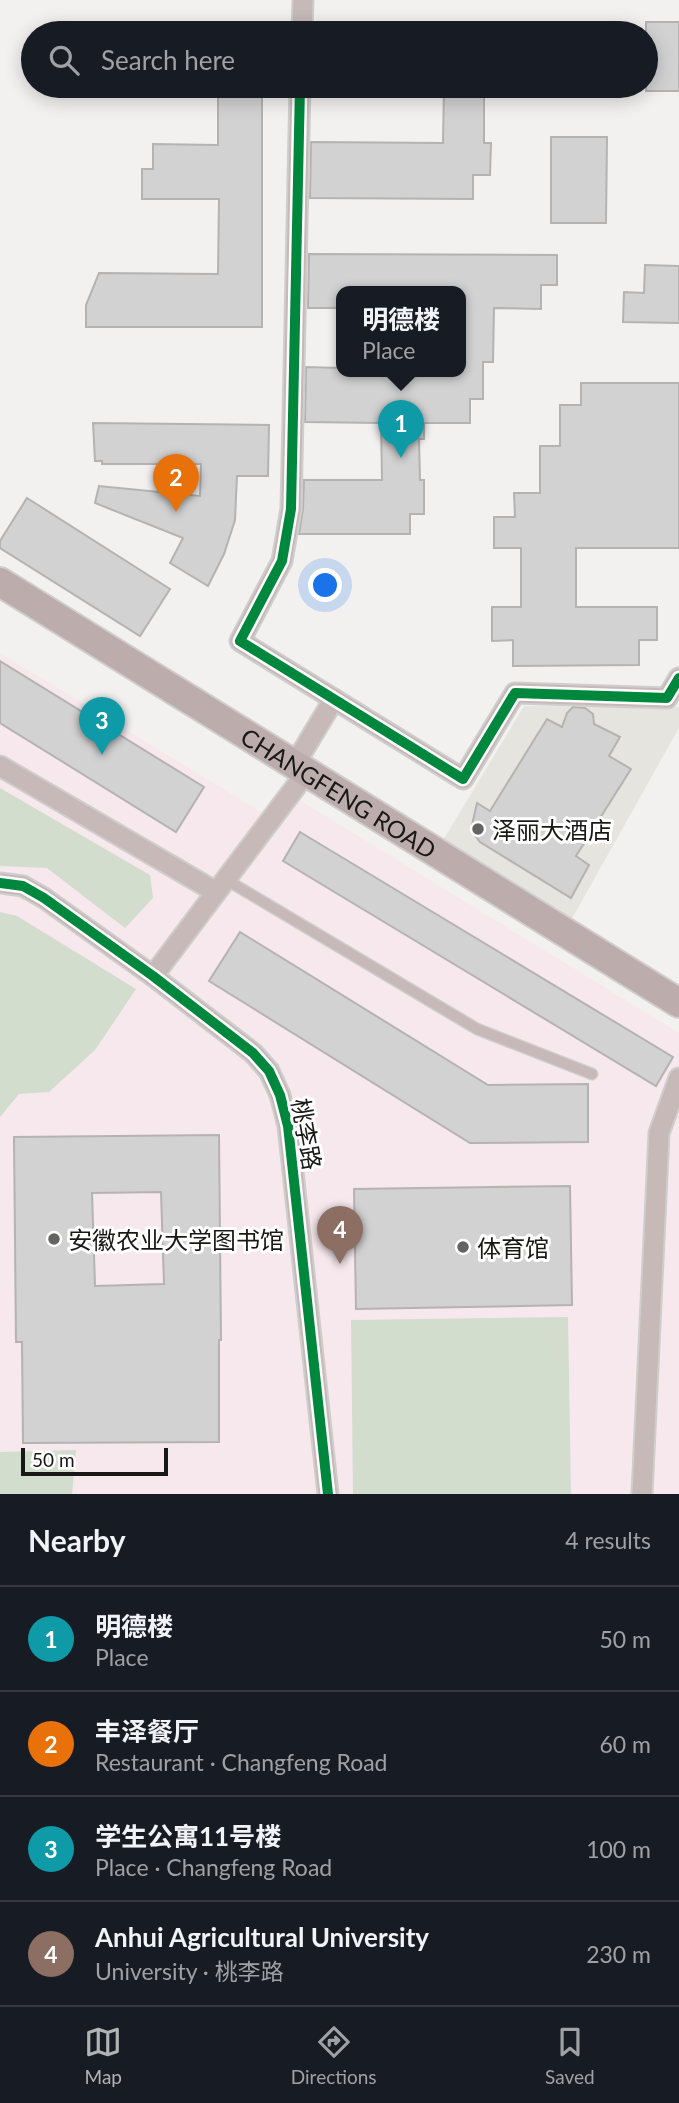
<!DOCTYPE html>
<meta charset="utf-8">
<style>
:root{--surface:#171b24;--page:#20242c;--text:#f1f3f6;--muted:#9ea1a6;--line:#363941;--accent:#b2b3b4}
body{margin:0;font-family:Lato,"Noto Sans SC",sans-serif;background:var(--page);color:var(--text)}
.scale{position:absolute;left:21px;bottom:18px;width:147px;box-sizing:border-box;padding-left:7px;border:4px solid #181817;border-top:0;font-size:19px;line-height:24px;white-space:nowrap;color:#181817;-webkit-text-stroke:5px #fff;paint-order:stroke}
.you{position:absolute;left:326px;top:586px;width:24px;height:24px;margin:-18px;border:5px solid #fff;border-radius:50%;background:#1a73e8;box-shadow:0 0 0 10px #1a73e833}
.badge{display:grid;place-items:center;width:46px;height:46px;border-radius:50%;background:var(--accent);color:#fff;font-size:23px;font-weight:700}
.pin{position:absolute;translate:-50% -58px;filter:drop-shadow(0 2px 4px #0008)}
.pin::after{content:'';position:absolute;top:37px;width:24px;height:21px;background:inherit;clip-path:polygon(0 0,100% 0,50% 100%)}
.popup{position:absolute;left:336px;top:286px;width:130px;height:91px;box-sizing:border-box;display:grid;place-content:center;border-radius:14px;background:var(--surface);filter:drop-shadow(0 2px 5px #0005);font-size:23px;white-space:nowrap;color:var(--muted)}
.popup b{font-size:26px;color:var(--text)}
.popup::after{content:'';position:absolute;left:50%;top:100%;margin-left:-14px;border:14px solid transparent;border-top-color:var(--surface)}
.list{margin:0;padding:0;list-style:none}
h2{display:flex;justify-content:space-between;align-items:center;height:91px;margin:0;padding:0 28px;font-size:30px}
h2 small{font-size:23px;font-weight:400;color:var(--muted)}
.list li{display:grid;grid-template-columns:46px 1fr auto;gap:21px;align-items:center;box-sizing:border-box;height:105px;padding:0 28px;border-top:2px solid var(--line)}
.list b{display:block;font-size:26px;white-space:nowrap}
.list p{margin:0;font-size:23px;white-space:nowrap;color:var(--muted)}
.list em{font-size:23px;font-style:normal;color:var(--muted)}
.icon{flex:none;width:38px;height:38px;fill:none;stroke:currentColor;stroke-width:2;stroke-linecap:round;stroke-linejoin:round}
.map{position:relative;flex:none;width:679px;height:1494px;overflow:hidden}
.search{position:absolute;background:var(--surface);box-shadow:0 4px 18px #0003;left:21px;right:21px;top:21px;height:77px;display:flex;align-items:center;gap:18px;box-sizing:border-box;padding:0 24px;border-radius:38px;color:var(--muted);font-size:26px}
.sheet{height:511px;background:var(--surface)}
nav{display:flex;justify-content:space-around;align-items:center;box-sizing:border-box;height:98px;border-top:2px solid var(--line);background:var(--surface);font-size:19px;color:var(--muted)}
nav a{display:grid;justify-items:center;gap:4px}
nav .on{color:var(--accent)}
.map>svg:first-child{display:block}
.built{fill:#e5e4de}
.education{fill:#f6e8ec}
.green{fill:#d2ddcd}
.building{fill:#d3d2d2;stroke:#b4b3b2;stroke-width:2;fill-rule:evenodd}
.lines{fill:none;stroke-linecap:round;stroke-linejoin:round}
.lane-casing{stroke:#cfcecd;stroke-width:13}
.street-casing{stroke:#cfcecd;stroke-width:23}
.secondary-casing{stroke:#cfcecd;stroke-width:32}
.lane{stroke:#c6b9b7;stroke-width:10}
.street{stroke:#c6b9b7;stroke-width:19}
.secondary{stroke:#bcadac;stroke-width:28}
.cycleway-casing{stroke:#fff;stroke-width:15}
.cycleway{stroke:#00873e;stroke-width:10}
.poi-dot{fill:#646463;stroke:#fff;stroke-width:2.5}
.labels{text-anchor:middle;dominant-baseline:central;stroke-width:6;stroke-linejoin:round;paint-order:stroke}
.street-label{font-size:24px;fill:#181817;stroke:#fff}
.poi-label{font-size:24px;fill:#181817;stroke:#fff;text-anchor:start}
</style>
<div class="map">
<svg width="679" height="1494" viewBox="0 0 679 1494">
<rect width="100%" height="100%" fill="#f2f1f0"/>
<!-- built -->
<polygon class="built" points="524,706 679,707 679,728 570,922 442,842"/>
<!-- education -->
<polygon class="education" points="0,653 271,818 288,793 679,1033 679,1494 0,1494"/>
<!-- green -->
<g class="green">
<polygon points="0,788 150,875 153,898 125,928 47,868 0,866"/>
<polygon points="0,912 17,916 136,989 95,1050 49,1092 19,1094 0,1117"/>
<polygon points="568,1317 571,1494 353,1494 351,1320"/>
<polygon points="76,1450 72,1494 0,1494 0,1452"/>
</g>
<!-- building -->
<g class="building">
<rect x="646" y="22" width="33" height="69"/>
<polygon points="444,88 484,88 484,143 491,143 490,175 473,175 473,199 310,198 311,142 443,143"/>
<polygon points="218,92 262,92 262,327 86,327 86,305 99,273 218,274 219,199 142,199 142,169 153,169 153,144 218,145"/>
<polygon points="551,137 607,137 606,223 551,223"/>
<polygon points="309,254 557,255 557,285 541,285 541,309 494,308 493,362 483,362 483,399 470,399 470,423 424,423 424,439 419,439 420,480 424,480 424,514 410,514 410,534 299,534 303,509 304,480 382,480 381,423 305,422 306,367 341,368 341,372 460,372 460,292 341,292 341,308 308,308"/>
<polygon points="645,265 679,266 679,323 623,322 624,292 644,293"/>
<polygon points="581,383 679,383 679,548 576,548 576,607 657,607 657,640 639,640 639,665 513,666 513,640 492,641 492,607 521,607 521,548 494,548 494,517 515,517 514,493 540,493 540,446 560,446 560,405 581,405"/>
<polygon points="93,423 269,425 268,476 237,476 235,520 224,554 208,586 170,563 183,538 95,503 99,486 200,496 201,464 102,464 102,461 95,461"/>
<polygon points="27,498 170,589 140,636 0,548 0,541"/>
<polygon points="0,661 204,787 176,832 0,723"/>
<polygon points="573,707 585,708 593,714 594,724 620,737 609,756 631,769 576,856 589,865 571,898 480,842 474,834 472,825 477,803 490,811 547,719 562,727 567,713"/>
<polygon points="300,832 673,1057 656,1086 283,861"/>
<polygon points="240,932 488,1085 588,1084 588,1142 470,1143 209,981"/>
<path d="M 219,1135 L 221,1340 L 219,1340 L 219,1442 L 23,1443 L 22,1342 L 16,1342 L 14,1137 ZM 161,1192 L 164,1284 L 95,1286 L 92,1193 Z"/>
<polygon points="570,1186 572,1305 356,1309 354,1189"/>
</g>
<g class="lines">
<!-- lane casing -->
<g class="lane-casing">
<polyline id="lane" points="225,879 477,1029 592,1074"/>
</g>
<!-- street casing -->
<g class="street-casing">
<g id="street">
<polyline points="302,33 303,0"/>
<polyline points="300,86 291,509 282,561 240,641 463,779 515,693 667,698 679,678"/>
<polyline points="295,764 334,699"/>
<polyline points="0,766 216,892"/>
<polyline points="0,883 23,886 44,898 153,976 253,1053 269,1071 280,1095 288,1126 328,1494"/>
<polyline points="153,976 297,785"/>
<polyline points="642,1494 659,1133 679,1078"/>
</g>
</g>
<!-- secondary casing -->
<g class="secondary-casing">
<g id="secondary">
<path id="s1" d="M 0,582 L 679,1003"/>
</g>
</g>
<!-- lane -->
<use href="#lane" class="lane"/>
<!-- street -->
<use href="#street" class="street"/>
<!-- secondary -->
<use href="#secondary" class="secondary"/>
<!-- cycleway casing -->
<g class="cycleway-casing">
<g id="cycleway">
<polyline points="300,86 291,509 282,561 240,641 463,779 515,693 667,698 679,678"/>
<polyline points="0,883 23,886 44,898 153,976 253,1053 269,1071 280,1095 288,1126 328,1494"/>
</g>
</g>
<!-- cycleway -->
<use href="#cycleway" class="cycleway"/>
</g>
<!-- markers -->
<g class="poi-dot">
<circle cx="478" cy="829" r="7"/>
<circle cx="54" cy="1239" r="7"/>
<circle cx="463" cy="1247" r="7"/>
</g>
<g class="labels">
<!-- street labels -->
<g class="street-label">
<text stroke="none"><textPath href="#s1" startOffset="399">CHANGFENG ROAD</textPath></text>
<text transform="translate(307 1134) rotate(80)">桃李路</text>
</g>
<!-- poi labels -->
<g class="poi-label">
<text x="492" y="829">泽丽大酒店</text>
<text x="68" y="1239">安徽农业大学图书馆</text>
<text x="477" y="1247">体育馆</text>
</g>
</g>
</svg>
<div class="scale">50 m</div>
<div class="you"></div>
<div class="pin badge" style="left:401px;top:458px;background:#0f9aa8">1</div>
<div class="popup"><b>明德楼</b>Place</div>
<div class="pin badge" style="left:176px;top:512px;background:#e8710a">2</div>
<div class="pin badge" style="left:102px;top:755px;background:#0f9aa8">3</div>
<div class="pin badge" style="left:340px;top:1264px;background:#8d6e63">4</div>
<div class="search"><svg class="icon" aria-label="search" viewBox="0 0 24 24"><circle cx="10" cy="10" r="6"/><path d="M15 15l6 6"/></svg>Search here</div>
</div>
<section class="sheet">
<h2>Nearby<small>4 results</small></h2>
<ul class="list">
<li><span class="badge" style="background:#0f9aa8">1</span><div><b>明德楼</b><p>Place</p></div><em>50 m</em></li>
<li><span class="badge" style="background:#e8710a">2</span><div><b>丰泽餐厅</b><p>Restaurant · Changfeng Road</p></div><em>60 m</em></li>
<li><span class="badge" style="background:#0f9aa8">3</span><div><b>学生公寓11号楼</b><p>Place · Changfeng Road</p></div><em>100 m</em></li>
<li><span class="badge" style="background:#8d6e63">4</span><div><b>Anhui Agricultural University</b><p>University · 桃李路</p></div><em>230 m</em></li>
</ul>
</section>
<nav>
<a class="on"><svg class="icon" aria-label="map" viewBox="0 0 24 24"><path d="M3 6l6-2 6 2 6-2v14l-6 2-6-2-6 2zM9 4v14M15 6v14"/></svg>Map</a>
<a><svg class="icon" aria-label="directions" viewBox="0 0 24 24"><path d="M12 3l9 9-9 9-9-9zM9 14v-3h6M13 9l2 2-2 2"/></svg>Directions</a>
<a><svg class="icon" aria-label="saved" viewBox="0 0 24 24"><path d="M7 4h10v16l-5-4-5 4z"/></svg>Saved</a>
</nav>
